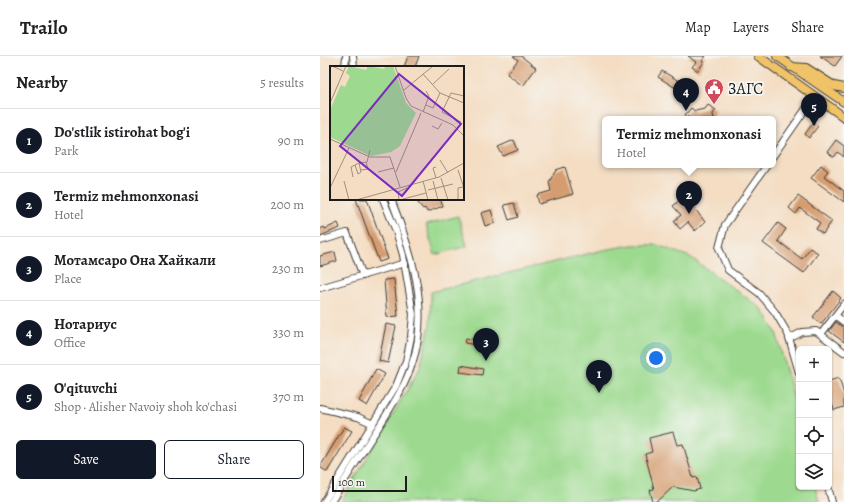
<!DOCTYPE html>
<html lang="en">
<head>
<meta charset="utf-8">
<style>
  :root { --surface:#fff; --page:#f6f6f6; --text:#202124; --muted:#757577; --line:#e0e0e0; --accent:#111827 }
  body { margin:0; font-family:Alegreya,serif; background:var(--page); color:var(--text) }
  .controls { position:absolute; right:12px; bottom:12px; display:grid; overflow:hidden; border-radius:6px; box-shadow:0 1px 3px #0004 }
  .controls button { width:36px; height:36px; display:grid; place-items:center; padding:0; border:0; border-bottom:1px solid var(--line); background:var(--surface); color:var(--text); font:20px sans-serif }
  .scale { position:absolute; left:12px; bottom:10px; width:75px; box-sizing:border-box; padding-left:4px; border:2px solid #1c1c1c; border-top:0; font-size:11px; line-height:14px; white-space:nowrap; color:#1c1c1c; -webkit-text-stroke:3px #f6f6f2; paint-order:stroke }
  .you { position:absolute; left:336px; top:302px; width:14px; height:14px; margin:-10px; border:3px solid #fff; border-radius:50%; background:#1a73e8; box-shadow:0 0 0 6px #1a73e833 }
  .badge { display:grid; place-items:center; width:26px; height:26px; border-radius:50%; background:var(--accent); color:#fff; font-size:13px; font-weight:700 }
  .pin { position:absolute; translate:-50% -33px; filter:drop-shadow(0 1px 2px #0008) }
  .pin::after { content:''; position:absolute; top:21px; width:14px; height:12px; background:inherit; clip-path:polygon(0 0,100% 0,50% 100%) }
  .popup { position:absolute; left:282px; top:60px; width:174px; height:52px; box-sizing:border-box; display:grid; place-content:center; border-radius:6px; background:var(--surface); filter:drop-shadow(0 1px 3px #0005); font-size:13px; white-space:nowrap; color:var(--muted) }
  .popup b { font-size:15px; color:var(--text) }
  .popup::after { content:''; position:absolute; left:50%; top:100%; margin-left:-8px; border:8px solid transparent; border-top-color:var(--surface) }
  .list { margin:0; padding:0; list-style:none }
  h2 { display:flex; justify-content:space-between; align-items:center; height:52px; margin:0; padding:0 16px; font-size:17px }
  h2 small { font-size:13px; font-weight:400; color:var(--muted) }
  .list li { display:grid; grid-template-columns:26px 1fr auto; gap:12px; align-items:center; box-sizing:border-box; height:64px; padding:0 16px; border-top:1px solid var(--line) }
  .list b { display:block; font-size:15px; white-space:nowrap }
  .list p { margin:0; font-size:13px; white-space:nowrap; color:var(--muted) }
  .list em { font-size:13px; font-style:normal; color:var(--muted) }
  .actions { display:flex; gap:8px; padding:12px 16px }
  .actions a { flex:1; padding:9px 0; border:1px solid var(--accent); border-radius:6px; text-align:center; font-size:14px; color:var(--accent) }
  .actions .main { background:var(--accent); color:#fff }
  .icon { flex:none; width:22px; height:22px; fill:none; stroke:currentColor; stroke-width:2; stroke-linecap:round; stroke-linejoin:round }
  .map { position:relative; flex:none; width:524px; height:446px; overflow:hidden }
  header { display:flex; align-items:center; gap:24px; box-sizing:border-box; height:56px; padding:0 20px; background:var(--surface); border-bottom:1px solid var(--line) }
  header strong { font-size:19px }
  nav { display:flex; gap:22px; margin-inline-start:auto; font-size:14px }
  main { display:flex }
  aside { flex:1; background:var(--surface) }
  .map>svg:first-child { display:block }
</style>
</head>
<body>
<header>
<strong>Trailo</strong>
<nav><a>Map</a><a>Layers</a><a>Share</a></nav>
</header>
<main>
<aside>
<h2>Nearby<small>5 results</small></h2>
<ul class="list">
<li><span class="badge">1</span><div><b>Do'stlik istirohat bog'i</b><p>Park</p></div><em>90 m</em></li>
<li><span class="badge">2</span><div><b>Termiz mehmonxonasi</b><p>Hotel</p></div><em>200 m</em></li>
<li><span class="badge">3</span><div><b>Мотамсаро Она Хайкали</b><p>Place</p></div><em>230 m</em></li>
<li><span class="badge">4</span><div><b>Нотариус</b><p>Office</p></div><em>330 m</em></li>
<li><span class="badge">5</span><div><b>O'qituvchi</b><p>Shop · Alisher Navoiy shoh ko'chasi</p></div><em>370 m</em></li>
</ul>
<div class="actions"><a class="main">Save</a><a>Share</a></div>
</aside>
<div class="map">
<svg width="524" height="446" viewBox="0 0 524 446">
  <rect width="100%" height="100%" fill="#f6f6f2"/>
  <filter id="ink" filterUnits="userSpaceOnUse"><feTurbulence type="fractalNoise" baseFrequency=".025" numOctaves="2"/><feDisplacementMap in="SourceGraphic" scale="8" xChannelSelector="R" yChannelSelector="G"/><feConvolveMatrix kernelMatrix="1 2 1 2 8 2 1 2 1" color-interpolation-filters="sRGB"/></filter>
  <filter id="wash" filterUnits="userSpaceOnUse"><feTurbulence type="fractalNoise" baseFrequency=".012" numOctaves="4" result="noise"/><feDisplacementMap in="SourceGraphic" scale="16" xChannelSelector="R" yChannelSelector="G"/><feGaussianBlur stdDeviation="0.9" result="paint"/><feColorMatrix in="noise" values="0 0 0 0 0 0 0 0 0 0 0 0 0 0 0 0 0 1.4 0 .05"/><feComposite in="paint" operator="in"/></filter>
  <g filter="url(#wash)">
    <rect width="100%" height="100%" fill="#f4ddc2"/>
    <!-- green -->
    <g fill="#9dda8f" stroke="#5c7b56">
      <path d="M 138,160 L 147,190 L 115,199 L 106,169 Z"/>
      <path d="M 312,189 L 337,189 L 370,201 L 442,253 L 456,276 L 479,362 L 479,431 L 495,431 L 499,446 L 21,446 L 100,312 L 110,269 L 111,236 L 283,194 Z"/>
    </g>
    <g id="blocks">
      <!-- building -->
      <g fill="#d59c70">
        <path d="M 88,0 L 99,0 L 95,11 L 84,11 Z"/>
        <path d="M 193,0 L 201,0 L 216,12 L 203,30 L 187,18 L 198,4 Z"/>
        <path d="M 368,0 L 386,0 L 382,5 L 384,6 L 378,15 L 372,11 L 376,6 Z"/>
        <path d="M 500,0 L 522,0 L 515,10 Z"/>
        <path d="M 342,15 L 371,32 L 367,39 L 338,21 Z"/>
        <path d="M 388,49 L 396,54 L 393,58 L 394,63 L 371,63 L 365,59 L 371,52 L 375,55 L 385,53 Z"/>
        <path d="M 493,67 L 498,70 L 489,82 L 485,78 Z"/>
        <path d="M 194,84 L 198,94 L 183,100 L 178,91 Z"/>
        <path d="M 516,84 L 524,90 L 524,101 L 518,96 L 514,101 L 507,96 Z"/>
        <path d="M 501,109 L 508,115 L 504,120 L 524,135 L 524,146 L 491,122 Z"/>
        <path d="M 245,111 L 253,138 L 219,148 L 217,139 L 231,135 L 229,126 L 236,114 Z"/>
        <path d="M 478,140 L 512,165 L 503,178 L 496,173 L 500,167 L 480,152 L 476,158 L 469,152 Z"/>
        <path d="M 362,142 L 370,151 L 372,149 L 385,166 L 375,175 L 368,166 L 360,173 L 354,165 L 361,159 L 353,150 Z"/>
        <path d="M 36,143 L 47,143 L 68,203 L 59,206 Z"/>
        <path d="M 95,143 L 120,143 L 123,150 L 107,156 L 105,152 L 103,153 Z"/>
        <path d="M 194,147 L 198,161 L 189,164 L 184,149 Z"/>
        <path d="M 171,154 L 175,167 L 165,170 L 161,157 Z"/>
        <path d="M 18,167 L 20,172 L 0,180 L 0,173 L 4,171 L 5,173 Z"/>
        <path d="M 458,167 L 466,173 L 458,185 L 482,203 L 490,192 L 498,197 L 484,217 L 443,187 Z"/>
        <path d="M 15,196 L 17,205 L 0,210 L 0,200 Z"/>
        <path d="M 74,223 L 78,260 L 67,261 L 64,224 Z"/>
        <path d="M 513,235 L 521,242 L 501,268 L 493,261 Z"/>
        <path d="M 516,266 L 524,272 L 524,286 L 509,275 Z"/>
        <path d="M 66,268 L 76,270 L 68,307 L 59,305 Z"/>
        <path d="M 146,282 L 167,286 L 166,291 L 145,287 Z"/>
        <path d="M 141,309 L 163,313 L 162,319 L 140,316 Z"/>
        <path d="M 56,313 L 65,318 L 47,350 L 39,345 Z"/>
        <path d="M 519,322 L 524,338 L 524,351 L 514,354 L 509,336 L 509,325 Z"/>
        <path d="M 24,371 L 32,375 L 7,416 L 0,411 Z"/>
        <path d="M 353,376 L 357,389 L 363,388 L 373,422 L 377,421 L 380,433 L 374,435 L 353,431 L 338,445 L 333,446 L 330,434 L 334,433 L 325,398 L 332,396 L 329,382 Z"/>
      </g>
    </g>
  </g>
  <g filter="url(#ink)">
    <use href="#blocks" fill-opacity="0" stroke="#3c3935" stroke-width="1"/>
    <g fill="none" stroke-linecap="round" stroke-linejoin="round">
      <defs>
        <g id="minor">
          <path d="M 33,0 L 34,11"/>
          <path d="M 25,11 L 26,0"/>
          <path d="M 453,100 L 494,41"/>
          <path d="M 447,109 L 405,169 L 399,192 L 408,214 L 439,237 L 455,256 L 468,278 L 479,317"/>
          <path d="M 0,185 L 27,177 L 43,220"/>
          <path d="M 0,232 L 85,207"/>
          <path d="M 516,260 L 524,266"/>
          <path d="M 501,278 L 524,248"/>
          <path d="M 469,283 L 482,276 L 496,275 L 524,296"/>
          <path d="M 0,352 L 38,361 L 53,368"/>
          <path d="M 508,431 L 512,446"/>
          <path d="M 4,446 L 76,330 L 86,305 L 91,281 L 93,258 L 83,199 L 76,175 L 63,143"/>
          <path d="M 11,446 C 27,421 42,396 58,372 C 71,351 85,331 92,308 C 111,253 91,194 71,143"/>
        </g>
        <g id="major">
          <path d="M 438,0 L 524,61"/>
          <path d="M 457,0 L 524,46"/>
          <path d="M 471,11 L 486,12 L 514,30 L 524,32"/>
        </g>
      </defs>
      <!-- minor casing -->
      <use href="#minor" stroke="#3c3935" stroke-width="8"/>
      <!-- major casing -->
      <use href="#major" stroke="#3c3935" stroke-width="10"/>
      <!-- minor -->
      <use href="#minor" stroke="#fff" stroke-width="6"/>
      <!-- major -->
      <use href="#major" stroke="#f1c369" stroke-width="8"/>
    </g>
  </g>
  <!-- icons -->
  <defs>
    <symbol id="civic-pin" viewBox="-11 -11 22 30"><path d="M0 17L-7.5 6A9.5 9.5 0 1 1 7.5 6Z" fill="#d1495b" stroke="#f6f6f2"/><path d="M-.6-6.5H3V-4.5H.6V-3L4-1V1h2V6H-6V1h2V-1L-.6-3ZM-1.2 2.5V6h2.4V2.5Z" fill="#fff"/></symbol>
  </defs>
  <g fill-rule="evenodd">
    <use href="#civic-pin" x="383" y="21" width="22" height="30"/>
  </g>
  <g text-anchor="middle" stroke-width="3.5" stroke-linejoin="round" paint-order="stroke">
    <!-- poi labels -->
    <g font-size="16" fill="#1c1c1c" stroke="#f6f6f2" text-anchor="start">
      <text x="408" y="38">ЗАГС</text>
    </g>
  </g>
  <!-- overview -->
  <g transform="translate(10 10)">
    <rect width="134" height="134" fill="#f4ddc2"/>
    <path d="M 19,0 L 36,4 L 38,0 L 54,3 L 56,0 L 63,0 L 76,37 L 86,47 L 70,80 L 61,86 L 41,90 L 0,71 L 0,44 L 11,19 L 15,21 L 20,10 L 16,7 Z" fill="#9dda8f"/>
    <path fill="none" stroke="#9e9080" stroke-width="1" d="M 2,0 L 13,5M 65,0 L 76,32 L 81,40 L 123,59 L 134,70M 93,8 L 110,27 L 134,37M 103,18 L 119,3M 74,24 L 103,0M 0,37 L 16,0M 96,39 L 103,42 L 110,27M 93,46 L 99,30 L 96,25M 131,56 L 112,46 L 121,27 L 134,30M 102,60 L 108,63 L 112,57M 0,73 L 40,91 L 60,91 L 70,121M 110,94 L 118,107M 29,97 L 31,106 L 28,108 L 25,99 L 29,97 L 37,96 L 40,84M 106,101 L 103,102 L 106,112M 31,104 L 38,103 L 36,96M 128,104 L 134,122M 48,106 L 64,102M 66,106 L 91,47M 23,111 L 21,101 L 25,99M 111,112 L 118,134M 14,115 L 19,134M 93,115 L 98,134M 103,115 L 108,134M 0,122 L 19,82M 98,124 L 123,118M 73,133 L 96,127M 26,134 L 109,111 L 134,97M 69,134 L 68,126 L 77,122M 128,134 L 128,122 L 133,121"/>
    <path fill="#7b2cbf" fill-opacity="0.15" stroke="#7b2cbf" stroke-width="2" d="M 69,8 L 131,58 L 72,130 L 10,80 Z"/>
    <rect width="134" height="134" fill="none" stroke="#1c1c1c" stroke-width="2"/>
  </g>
</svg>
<div class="controls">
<button>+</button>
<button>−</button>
<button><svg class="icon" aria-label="locate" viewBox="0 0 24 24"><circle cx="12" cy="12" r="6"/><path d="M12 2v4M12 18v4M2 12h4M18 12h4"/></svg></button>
<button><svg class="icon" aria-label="layers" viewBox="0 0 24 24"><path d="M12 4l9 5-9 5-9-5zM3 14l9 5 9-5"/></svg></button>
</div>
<div class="scale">100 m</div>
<div class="you"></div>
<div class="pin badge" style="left:279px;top:337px">1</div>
<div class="pin badge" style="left:369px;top:158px">2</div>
<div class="popup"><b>Termiz mehmonxonasi</b>Hotel</div>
<div class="pin badge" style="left:166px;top:305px">3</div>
<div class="pin badge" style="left:366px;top:55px">4</div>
<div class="pin badge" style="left:494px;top:70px">5</div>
</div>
</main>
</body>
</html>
